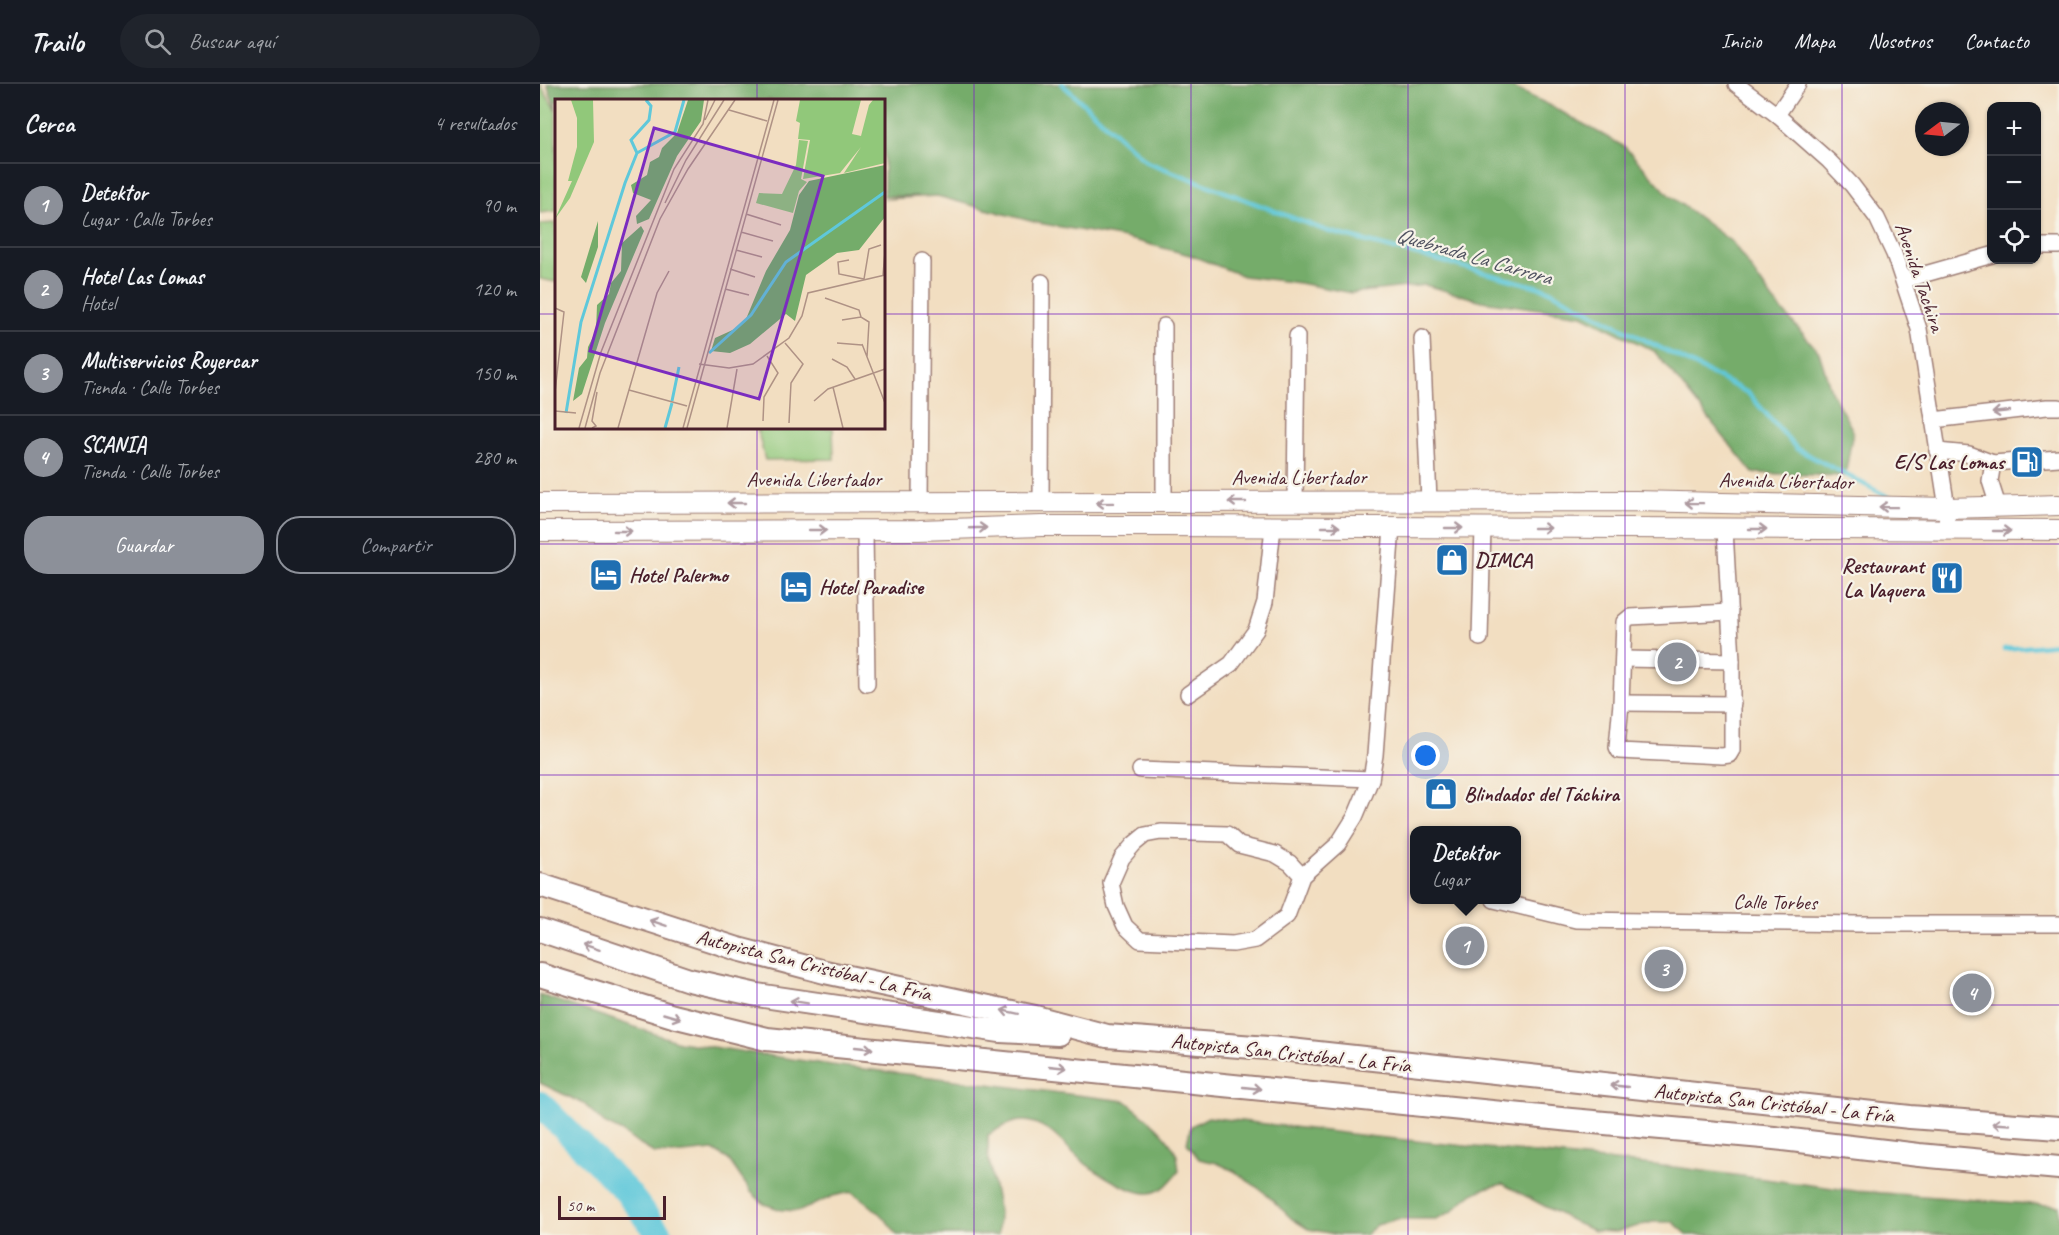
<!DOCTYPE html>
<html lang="es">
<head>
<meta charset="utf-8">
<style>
  :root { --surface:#171b24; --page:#20242c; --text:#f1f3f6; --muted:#9ea1a6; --line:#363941; --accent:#8c9099 }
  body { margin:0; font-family:Caveat,sans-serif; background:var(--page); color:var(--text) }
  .controls { position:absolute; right:18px; top:18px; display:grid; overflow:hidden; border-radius:12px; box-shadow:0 2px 4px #0004 }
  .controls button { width:54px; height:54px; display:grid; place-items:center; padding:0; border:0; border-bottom:2px solid var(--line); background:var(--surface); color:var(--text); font:30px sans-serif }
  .compass { position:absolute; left:1375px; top:18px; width:54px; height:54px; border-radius:50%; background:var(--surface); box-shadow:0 2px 4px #0004; rotate:254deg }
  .scale { position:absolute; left:18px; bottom:15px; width:108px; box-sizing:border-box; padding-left:6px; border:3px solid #4a1f2b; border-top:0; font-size:16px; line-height:21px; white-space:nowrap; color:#4a1f2b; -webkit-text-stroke:4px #f7f3e8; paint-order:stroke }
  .you { position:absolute; left:886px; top:672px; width:21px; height:21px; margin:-15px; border:4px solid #fff; border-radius:50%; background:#1a73e8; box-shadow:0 0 0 9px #1a73e833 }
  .badge { display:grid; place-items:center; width:39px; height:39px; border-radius:50%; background:var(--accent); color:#fff; font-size:20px; font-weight:700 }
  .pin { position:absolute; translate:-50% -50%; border:3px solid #fff; box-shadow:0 2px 6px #0006 }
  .popup { position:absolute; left:870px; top:742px; width:111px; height:78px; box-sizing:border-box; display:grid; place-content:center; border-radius:12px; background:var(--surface); filter:drop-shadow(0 2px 4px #0005); font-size:20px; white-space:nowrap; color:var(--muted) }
  .popup b { font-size:22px; color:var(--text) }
  .popup::after { content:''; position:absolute; left:50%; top:100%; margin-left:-12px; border:12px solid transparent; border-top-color:var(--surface) }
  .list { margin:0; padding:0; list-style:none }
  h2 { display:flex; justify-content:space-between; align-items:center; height:78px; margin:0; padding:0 24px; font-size:26px }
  h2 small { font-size:20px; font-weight:400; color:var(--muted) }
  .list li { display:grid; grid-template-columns:39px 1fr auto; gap:18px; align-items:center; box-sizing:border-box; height:84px; padding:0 24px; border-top:2px solid var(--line) }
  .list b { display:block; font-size:22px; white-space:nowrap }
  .list p { margin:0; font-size:20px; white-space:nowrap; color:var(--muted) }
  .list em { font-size:20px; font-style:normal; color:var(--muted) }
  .actions { display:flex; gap:12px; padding:18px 24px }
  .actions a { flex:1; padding:14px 0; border:2px solid var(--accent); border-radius:24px; text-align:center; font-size:21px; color:var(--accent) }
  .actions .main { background:var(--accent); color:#fff }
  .icon { flex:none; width:33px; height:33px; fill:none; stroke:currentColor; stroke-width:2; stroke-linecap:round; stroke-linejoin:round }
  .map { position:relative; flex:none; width:1519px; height:1151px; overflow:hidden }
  header { display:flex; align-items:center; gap:36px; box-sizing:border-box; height:84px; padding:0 30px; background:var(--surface); border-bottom:2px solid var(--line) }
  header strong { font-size:28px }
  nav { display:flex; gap:33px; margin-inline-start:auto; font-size:21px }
  .search { width:420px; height:54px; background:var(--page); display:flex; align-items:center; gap:15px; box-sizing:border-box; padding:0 21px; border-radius:33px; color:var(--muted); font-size:22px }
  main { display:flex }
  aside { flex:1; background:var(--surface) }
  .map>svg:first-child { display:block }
</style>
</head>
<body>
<header>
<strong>Trailo</strong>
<div class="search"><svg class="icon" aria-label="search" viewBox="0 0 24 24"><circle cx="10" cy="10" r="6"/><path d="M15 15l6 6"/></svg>Buscar aquí</div>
<nav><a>Inicio</a><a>Mapa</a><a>Nosotros</a><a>Contacto</a></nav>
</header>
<main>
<aside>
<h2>Cerca<small>4 resultados</small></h2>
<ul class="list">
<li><span class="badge">1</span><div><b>Detektor</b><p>Lugar · Calle Torbes</p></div><em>90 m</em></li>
<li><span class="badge">2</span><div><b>Hotel Las Lomas</b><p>Hotel</p></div><em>120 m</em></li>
<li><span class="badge">3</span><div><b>Multiservicios Royercar</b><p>Tienda · Calle Torbes</p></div><em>150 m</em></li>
<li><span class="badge">4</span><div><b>SCANIA</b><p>Tienda · Calle Torbes</p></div><em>280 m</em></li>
</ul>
<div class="actions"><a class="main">Guardar</a><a>Compartir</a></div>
</aside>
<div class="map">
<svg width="1519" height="1151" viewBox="0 0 1519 1151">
  <rect width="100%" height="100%" fill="#f7f3e8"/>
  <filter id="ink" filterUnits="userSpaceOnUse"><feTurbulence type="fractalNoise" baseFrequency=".0167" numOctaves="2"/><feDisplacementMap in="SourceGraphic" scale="12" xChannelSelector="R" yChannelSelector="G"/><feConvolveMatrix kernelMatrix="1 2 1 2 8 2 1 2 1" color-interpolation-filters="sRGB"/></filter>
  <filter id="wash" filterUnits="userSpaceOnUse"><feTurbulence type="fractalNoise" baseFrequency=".008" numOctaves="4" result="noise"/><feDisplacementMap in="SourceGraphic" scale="24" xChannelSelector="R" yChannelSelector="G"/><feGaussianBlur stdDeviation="1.35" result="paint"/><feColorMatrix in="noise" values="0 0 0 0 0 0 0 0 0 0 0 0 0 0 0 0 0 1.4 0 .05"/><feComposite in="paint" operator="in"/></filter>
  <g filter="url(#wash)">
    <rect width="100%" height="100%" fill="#f2dec1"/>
    <!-- green -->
    <g fill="#91c87a" stroke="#6e7452" stroke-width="1.5">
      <path d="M 0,0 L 16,27 L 16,127 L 0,129 Z"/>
      <path d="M 16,139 L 16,198 L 0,195 L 0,140 Z"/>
      <path d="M 217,344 L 293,344 L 294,375 L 225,376 Z"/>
    </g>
    <!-- forest -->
    <g fill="#74ac6a" stroke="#5f664a" stroke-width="1.5">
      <path d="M 7,0 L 966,0 L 1013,23 L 1085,63 L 1129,111 L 1193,159 L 1233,216 L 1279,268 L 1291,307 L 1313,347 L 1305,392 L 1213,389 L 1114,267 L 1042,231 L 942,217 L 885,201 L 811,209 L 759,199 L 703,192 L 650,171 L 585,154 L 498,139 L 397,112 L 344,115 L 378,112 L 344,112 L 344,16 L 16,16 L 16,26 Z"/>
      <path d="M 0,911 L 139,958 L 292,981 L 586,1017 C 603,1032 626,1047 636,1069 C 638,1074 638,1081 639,1087 C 631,1097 624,1107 610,1109 C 593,1111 553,1087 540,1075 C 524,1061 506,1037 483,1037 C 470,1037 458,1045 448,1051 L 448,1071 L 459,1129 L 458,1151 L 357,1151 C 346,1133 330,1120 312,1108 L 293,1112 L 260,1127 L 242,1126 L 224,1120 L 211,1108 L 189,1076 L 173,1066 L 133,1070 L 114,1069 L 97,1059 L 82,1048 L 64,1039 L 44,1020 L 0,999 Z"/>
      <path d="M 668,1033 L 836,1053 L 1134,1083 L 1316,1107 L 1519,1122 L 1519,1151 L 1406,1151 L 1383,1149 L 1374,1151 L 1148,1151 L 1133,1138 L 1113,1138 L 1076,1148 L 1055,1147 L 1038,1140 L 963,1100 L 945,1104 L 927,1113 L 913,1127 L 896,1135 L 857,1135 L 837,1141 L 825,1151 L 799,1151 L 768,1145 L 752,1135 L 725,1109 L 694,1087 L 677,1079 L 659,1075 L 647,1059 L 651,1042 Z"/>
    </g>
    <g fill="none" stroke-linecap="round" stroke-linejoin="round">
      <!-- stream -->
      <g stroke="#5fc8da" stroke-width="4.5">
        <path d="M 522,0 L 607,78 L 787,147 L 1006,205 L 1208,309 L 1257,365 L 1354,416"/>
        <path d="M 1464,565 L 1519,560"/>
      </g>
      <!-- river -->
      <path stroke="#5fc8da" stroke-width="26" d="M 0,1020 L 88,1109 L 120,1151"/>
    </g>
  </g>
  <g filter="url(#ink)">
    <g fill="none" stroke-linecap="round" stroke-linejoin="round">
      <defs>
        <g id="minor">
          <path d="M 1196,0 L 1237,31 L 1289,77 L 1312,101 L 1337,134 L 1354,170 L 1379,245 L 1407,424 L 1406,447"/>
          <path d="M 1237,31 L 1258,0"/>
          <path d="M 1496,162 L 1519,162"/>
          <path d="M 1364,196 L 1452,171"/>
          <path d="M 882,254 L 889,417"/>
          <path d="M 1393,336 L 1507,323 L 1519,323"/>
          <path d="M 1397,367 L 1429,370 L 1453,379 L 1519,374"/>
          <path d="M 1453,379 L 1450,397 L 1458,422"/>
          <path d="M 755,417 L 757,252"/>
          <path d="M 624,418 L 624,242"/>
          <path d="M 380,419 L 382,177"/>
          <path d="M 501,419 L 502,198"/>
          <path d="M 1185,445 L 1192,577 L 1192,666 L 1189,671 L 1182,672 L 1079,667 L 1077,663 L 1081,619 L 1084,538 L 1090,533 L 1190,528"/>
          <path d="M 325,446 L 327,600"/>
          <path d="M 940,554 L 943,444"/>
          <path d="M 1083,575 L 1192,577"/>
          <path d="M 648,610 L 691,580 L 716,546 L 725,518 L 733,443"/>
          <path d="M 1081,619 L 1193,620"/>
          <path d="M 600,686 L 831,695"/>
          <path d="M 762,792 L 750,779 L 735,770 L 699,761 L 687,750 L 621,748 L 605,751 L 594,760 L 582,774 L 571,799 L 576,822 L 585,842 L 600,856 L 693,860 L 715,856 L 747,832 L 762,792 L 798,760 L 815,733 L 831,695 L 835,671 L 852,443"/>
          <path d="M 954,816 L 1036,836 L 1318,840 L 1519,840"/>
        </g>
        <g id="major">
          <path d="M 0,419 L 1095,417 L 1407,424 L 1519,421"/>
          <path d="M 0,447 L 379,446 L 502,442 L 621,442 L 1519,446"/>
        </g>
        <g id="highway">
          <path d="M 0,801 L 198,865 L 285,888 L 495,933 L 567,952 L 741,965 L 1370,1033 L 1519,1044"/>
          <path d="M 0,846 L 149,896 L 217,911 L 460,947 L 518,950"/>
          <path d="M 0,891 L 133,932 L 227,955 L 1031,1036 L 1234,1054 L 1379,1071 L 1519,1084"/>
        </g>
      </defs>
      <!-- minor casing -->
      <use href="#minor" stroke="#9e7e76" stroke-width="18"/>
      <!-- major casing -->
      <use href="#major" stroke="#9e7e76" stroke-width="22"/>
      <!-- highway casing -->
      <use href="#highway" stroke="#9e7e76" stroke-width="26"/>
      <!-- minor -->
      <use href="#minor" stroke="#fff" stroke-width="15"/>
      <!-- major -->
      <use href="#major" stroke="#fff" stroke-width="20"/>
      <!-- highway -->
      <use href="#highway" stroke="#fff" stroke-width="22"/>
    </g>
    <!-- one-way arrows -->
    <defs><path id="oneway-shaft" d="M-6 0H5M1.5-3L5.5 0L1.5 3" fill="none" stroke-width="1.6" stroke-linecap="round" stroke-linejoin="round" transform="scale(1.5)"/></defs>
    <g stroke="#ae9aa0">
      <use href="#oneway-shaft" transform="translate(1461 328) rotate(174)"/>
      <use href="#oneway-shaft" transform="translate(697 418) rotate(180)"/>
      <use href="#oneway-shaft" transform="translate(196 419) rotate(180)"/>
      <use href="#oneway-shaft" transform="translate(565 419) rotate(179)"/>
      <use href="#oneway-shaft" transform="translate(1154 419) rotate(-179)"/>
      <use href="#oneway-shaft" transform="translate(1348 423) rotate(-179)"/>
      <use href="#oneway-shaft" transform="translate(791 443)"/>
      <use href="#oneway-shaft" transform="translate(438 444) rotate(-2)"/>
      <use href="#oneway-shaft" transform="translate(914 444)"/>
      <use href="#oneway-shaft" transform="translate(1002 444)"/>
      <use href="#oneway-shaft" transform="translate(1218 445)"/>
      <use href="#oneway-shaft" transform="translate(278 446)"/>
      <use href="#oneway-shaft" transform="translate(83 447)"/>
      <use href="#oneway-shaft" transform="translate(1462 447)"/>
      <use href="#oneway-shaft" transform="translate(118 839) rotate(-162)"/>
      <use href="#oneway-shaft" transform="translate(51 863) rotate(-162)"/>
      <use href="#oneway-shaft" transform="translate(259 918) rotate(-171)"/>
      <use href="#oneway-shaft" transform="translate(470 928) rotate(-168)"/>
      <use href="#oneway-shaft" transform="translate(132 932) rotate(16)"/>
      <use href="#oneway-shaft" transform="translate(324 964) rotate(6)"/>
      <use href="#oneway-shaft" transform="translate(518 983) rotate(6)"/>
      <use href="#oneway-shaft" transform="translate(1079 1002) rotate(-174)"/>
      <use href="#oneway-shaft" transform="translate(712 1004) rotate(6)"/>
      <use href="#oneway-shaft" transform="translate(1461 1040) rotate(-176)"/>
    </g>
  </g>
  <!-- grid -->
  <path fill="none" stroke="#7b2cbf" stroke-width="1.5" stroke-opacity="0.55" d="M 217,0 L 217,16M 434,0 L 434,1151M 651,0 L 651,1151M 868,0 L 868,1151M 1085,0 L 1085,1151M 1302,0 L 1302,1151M 0,230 L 16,230M 344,230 L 1519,230M 217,344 L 217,1151M 0,460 L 1519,460M 0,691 L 1519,691M 0,921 L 1519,921"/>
  <!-- icons -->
  <defs>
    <symbol id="fuel-square" viewBox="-11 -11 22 22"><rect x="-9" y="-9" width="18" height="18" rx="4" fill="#1f6fb2" stroke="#f7f3e8"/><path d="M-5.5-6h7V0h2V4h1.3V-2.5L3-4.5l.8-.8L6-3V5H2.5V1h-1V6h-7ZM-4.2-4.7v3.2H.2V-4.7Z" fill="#fff"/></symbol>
    <symbol id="shop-square" viewBox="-11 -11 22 22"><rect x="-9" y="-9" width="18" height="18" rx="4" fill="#1f6fb2" stroke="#f7f3e8"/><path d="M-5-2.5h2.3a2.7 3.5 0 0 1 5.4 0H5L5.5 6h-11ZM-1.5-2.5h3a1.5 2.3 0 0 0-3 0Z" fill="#fff"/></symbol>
    <symbol id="hotel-square" viewBox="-11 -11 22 22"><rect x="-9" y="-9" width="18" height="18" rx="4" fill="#1f6fb2" stroke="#f7f3e8"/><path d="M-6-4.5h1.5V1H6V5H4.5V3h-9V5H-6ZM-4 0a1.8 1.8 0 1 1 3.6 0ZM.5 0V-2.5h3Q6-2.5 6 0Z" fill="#fff"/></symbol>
    <symbol id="restaurant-square" viewBox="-11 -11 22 22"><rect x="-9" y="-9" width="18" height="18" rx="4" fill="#1f6fb2" stroke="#f7f3e8"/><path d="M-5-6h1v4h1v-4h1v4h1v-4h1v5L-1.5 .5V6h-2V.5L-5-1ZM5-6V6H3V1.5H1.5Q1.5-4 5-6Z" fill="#fff"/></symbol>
  </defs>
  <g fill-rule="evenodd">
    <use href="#fuel-square" x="1468" y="359" width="38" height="38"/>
    <use href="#shop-square" x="893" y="457" width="38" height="38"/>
    <use href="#hotel-square" x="47" y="472" width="38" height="38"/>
    <use href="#restaurant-square" x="1388" y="475" width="38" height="38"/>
    <use href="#hotel-square" x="237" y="484" width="38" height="38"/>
    <use href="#shop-square" x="882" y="691" width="38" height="38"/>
  </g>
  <g text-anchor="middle" stroke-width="4.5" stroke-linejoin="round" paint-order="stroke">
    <!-- street labels -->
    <g font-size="21" fill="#4a1f2b" stroke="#f7f3e8">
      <text transform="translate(1380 193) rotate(71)" y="7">Avenida Tachira</text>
      <text x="759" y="400">Avenida Libertador</text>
      <text x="274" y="402">Avenida Libertador</text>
      <text transform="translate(1246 397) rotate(1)" y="7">Avenida Libertador</text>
      <text transform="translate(1235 818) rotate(1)" y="7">Calle Torbes</text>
      <text transform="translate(274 881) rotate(14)" y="7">Autopista San Cristóbal - La Fría</text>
      <text transform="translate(751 969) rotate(6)" y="7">Autopista San Cristóbal - La Fría</text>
      <text transform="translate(1234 1019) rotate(6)" y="7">Autopista San Cristóbal - La Fría</text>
    </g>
    <!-- poi labels -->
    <g font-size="21" font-weight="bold" fill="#4a1f2b" stroke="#f7f3e8" text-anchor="start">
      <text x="1464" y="385" text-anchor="end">E/S Las Lomas</text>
      <text x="935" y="483">DIMCA</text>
      <text x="1384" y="489" text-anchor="end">Restaurant<tspan x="1384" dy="24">La Vaquera</tspan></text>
      <text x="89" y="498">Hotel Palermo</text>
      <text x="279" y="510">Hotel Paradise</text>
      <text x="924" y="717">Blindados del Táchira</text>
    </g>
    <!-- water labels -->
    <g font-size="22" font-style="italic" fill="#505260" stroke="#f7f3e8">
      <text transform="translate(934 171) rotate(16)" y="8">Quebrada La Carrora</text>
    </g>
  </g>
  <!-- overview -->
  <g transform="translate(15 15)">
    <rect width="330" height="330" fill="#f2dec1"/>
    <path d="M 16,1 L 38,1 L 39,43 L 15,99 L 0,120 L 17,82 L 13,82 L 22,48 L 22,19 ZM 245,1 L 306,1 L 297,35 L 306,37 L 314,6 L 318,1 L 330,1 L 330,64 L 289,74 L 306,48 L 285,74 L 248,80 L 255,41 L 243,40 L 245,24 L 241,22 ZM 244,41 L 253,42 L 246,80 L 252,83 L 244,92 L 238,114 L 201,104 L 204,94 L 227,95 L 241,66 Z" fill="#91c87a"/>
    <path d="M 133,1 L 149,1 L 146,22 L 122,57 L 94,120 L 82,125 L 81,117 L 96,101 L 78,94 L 76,86 L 92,76 L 95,63 L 104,58 L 107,49 L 122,34 ZM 330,66 L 330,118 L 304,151 L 282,154 L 251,176 L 240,222 L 231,215 L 195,245 L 175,254 L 156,252 L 160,239 L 182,229 L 191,220 L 211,172 L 235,131 L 244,96 L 254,82 ZM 43,122 L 43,148 L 31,184 L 26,178 ZM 86,127 L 89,132 L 50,224 L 27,295 L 18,302 L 24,269 L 32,259 L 33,248 L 41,232 L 42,206 L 54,195 L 56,184 L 66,172 L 67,144 Z" fill="#74ac6a"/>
    <path fill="none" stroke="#5fc8da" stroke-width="3" d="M 82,54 L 76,41 L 94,21 L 96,7 L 91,1M 154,254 L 196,216 L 231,163 L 330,93M 117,302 L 124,268M 11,314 L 26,223 L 70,84 L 82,54 L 120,33 L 129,1M 110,329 L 117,304"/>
    <path fill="none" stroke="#af9285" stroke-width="1.5" d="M 174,11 L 212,22M 150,21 L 160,1M 213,23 L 219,1M 110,104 L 131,61 L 169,1M 191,115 L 226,126M 186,133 L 218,142M 181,151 L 207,158M 294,161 L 283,163 L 284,175 L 309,180 L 314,150 L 326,146M 175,170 L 200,178M 328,176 L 330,153M 170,190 L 194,196M 270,199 L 304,211 L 306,218M 0,209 L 9,213 L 0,293M 287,221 L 306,218 L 314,223 L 312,258M 230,244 L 248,265 L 236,284 L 234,324M 282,244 L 307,246M 307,245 L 330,304M 277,260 L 292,268 L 300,280M 144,265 L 174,269 L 198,265 L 234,239 L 247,217 L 253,194 L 330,176M 278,288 L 288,329M 74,291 L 132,307M 259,302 L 273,290 L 330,270M 0,312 L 21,314M 208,322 L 209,298 L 223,274 L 212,257M 24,329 L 46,253 L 119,70 L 148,25 L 153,1M 30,329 L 45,274 L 105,120 L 133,70 L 180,1M 37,329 L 41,327 L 37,322 L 42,293M 63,329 L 102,194 L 114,172M 128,329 L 213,23M 132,329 L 223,1M 172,329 L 182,270"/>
    <path fill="#7b2cbf" fill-opacity="0.15" stroke="#7b2cbf" stroke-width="3" d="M 99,29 L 268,77 L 204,300 L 35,252 Z"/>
    <rect width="330" height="330" fill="none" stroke="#4a1f2b" stroke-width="3"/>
  </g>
</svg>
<div class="controls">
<button>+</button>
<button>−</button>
<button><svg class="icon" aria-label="locate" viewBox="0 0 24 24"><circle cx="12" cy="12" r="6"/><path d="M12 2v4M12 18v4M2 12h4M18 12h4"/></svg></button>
</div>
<svg class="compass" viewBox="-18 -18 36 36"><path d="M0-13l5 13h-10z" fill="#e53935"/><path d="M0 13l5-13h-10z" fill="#9ea1a6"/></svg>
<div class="scale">50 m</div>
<div class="you"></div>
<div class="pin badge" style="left:925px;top:862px">1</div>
<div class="popup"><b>Detektor</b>Lugar</div>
<div class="pin badge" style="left:1137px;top:578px">2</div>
<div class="pin badge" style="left:1124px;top:885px">3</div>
<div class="pin badge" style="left:1432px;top:909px">4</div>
</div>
</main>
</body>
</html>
